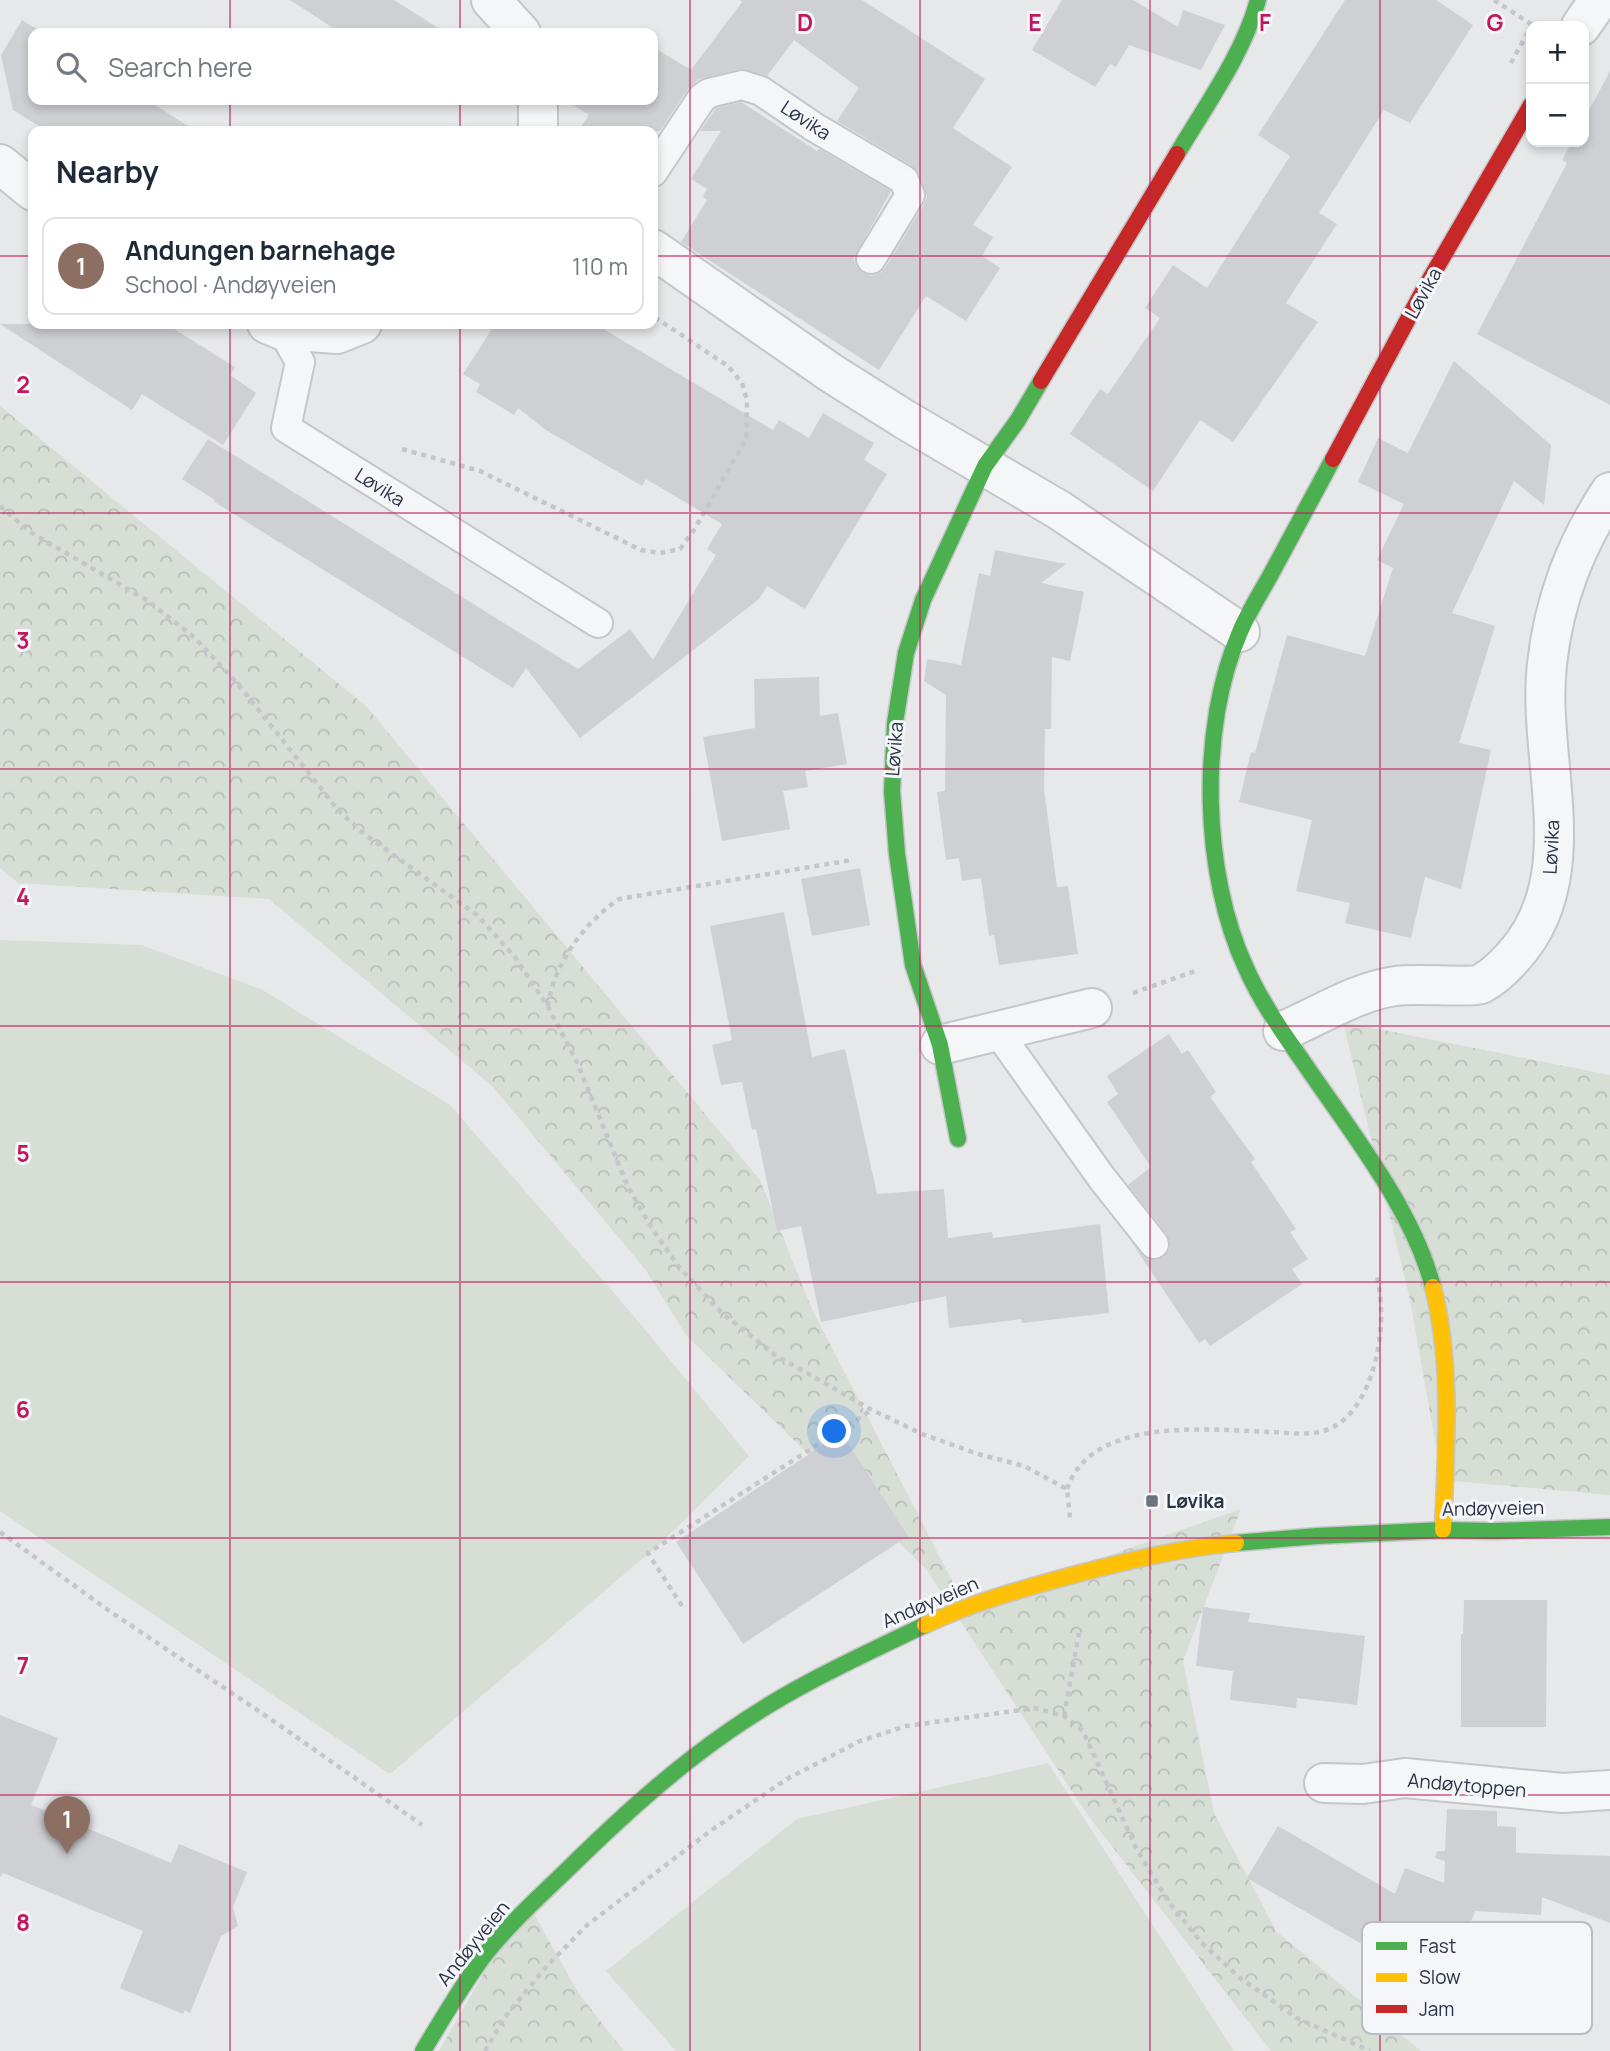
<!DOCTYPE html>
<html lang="en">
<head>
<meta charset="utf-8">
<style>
  :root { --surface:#fff; --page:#f6f6f7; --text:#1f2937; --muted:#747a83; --line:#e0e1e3; --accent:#2563eb }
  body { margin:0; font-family:Manrope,sans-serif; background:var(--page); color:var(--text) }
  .controls { position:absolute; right:21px; top:21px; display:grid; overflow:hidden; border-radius:14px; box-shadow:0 4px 10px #0003 }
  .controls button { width:63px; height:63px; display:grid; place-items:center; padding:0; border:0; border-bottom:2px solid var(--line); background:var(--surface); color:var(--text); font:35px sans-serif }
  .you { position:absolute; left:835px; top:1432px; width:24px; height:24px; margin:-18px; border:5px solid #fff; border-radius:50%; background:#1a73e8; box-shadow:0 0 0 10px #1a73e833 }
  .badge { display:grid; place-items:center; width:46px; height:46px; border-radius:50%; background:var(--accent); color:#fff; font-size:23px; font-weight:700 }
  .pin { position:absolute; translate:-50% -58px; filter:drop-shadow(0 2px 4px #0008) }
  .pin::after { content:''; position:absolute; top:37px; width:24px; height:21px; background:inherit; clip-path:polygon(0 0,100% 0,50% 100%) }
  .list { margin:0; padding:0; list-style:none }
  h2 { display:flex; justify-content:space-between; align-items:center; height:91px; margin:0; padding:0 28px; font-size:30px }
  h2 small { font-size:23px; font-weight:400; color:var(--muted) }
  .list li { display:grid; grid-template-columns:46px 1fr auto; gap:21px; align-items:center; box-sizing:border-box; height:98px; margin:0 14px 14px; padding:0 14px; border:2px solid var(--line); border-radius:14px }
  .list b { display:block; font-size:26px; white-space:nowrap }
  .list p { margin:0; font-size:23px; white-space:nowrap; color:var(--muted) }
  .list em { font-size:23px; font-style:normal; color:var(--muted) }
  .icon { flex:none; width:38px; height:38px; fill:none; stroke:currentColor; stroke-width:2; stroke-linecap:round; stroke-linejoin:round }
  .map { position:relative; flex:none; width:1610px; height:2051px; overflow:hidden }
  .search { position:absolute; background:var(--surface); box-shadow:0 4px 10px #0003; left:28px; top:28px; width:630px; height:77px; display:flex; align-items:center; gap:18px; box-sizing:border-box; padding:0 24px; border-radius:14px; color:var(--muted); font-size:26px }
  .panel { position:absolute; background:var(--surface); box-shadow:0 4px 10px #0003; left:28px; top:126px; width:630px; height:203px; border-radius:14px }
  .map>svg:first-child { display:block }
</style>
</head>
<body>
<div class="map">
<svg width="1610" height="2051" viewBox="0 0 1610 2051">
  <defs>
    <pattern id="forest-crowns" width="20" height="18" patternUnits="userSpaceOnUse" patternTransform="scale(1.75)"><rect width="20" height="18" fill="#d6ded6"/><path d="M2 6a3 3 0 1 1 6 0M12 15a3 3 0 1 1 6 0" fill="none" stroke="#b8bfb9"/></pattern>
  </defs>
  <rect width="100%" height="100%" fill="#e6e8ea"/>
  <!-- forest -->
  <g fill="url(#forest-crowns)">
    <path d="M 0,406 L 366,706 L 760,1180 L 811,1307 L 965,1606 L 1241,1509 L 1183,1661 L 1214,1813 L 1276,1931 L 1421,2051 L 1271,2051 L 1087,1814 L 926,1569 L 686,1335 L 645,1269 L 492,1086 L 269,899 L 18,883 L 0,868 Z"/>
    <path d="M 1343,1022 L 1610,1075 L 1610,1495 L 1442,1480 L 1410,1300 Z"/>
    <path d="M 526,1900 L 579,1994 L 624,2051 L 439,2051 Z"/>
  </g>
  <!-- park -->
  <g fill="#d6ded6">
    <path d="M 0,940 L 141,945 L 261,989 L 450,1105 L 628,1309 L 749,1456 L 662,1542 L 390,1774 L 0,1511 Z"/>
    <path d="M 1048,1763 L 1234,2051 L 676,2051 L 606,1971 L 797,1819 Z"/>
  </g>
  <!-- building -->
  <g fill="#ced0d3">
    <path d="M 290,0 L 394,0 L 446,33 L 341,33 Z"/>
    <path d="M 740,0 L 862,0 L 985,79 L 953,128 L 1012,167 L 973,225 L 993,237 L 982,256 L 1000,268 L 966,321 L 926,296 L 879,370 L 681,242 L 707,200 L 703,197 L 707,189 L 691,179 L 721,131 L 700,131 L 716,108 L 741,102 L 817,151 L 819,149 L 891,191 L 854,258 L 856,266 L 862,273 L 871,276 L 880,273 L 885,268 L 924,204 L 927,196 L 919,174 L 912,166 L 837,121 L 859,88 L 794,40 L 767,76 L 739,69 L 699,79 L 688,89 L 660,131 L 578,131 L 589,115 L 573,105 L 576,100 L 653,100 L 653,47 L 691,70 L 742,2 Z"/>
    <path d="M 1062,0 L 1133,0 L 1178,27 L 1183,10 L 1225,25 L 1201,70 L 1129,45 L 1116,67 L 1110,64 L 1095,87 L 1032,50 Z"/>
    <path d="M 1345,0 L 1436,0 L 1473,25 L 1410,123 L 1384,110 L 1319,213 L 1337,224 L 1286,303 L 1318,322 L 1233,442 L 1200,420 L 1153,491 L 1070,434 L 1100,389 L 1108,394 L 1160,318 L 1145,308 L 1173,265 L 1207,288 L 1290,156 L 1258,135 Z"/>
    <path d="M 22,20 L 43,33 L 33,33 L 33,100 L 147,100 L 196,131 L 47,131 L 13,110 L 1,55 Z"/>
    <path d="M 1610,71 L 1610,405 L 1477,334 L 1567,163 L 1562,160 L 1572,142 L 1584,142 L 1584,120 Z"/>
    <path d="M 0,324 L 166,324 L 235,367 L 230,375 L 256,393 L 223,445 L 142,394 L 132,410 Z"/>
    <path d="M 495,324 L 595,324 L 773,430 L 779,420 L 809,438 L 823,413 L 874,443 L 864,460 L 887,474 L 805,609 L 767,586 L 759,599 L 580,738 L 526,668 L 513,688 L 213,501 L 215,500 L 182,479 L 208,439 L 578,669 L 630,629 L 653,660 L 716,555 L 707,549 L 722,524 L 646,479 L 642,486 L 546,430 L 518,408 L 514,415 L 476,392 L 480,384 L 463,374 Z"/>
    <path d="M 1454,361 L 1551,445 L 1544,505 L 1514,481 L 1452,613 L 1495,626 L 1459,743 L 1491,750 L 1461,889 L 1425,877 L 1411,938 L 1345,923 L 1350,903 L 1296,891 L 1312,820 L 1239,802 L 1251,752 L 1255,753 L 1287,635 L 1365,656 L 1393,568 L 1377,560 L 1404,504 L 1358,482 L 1378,438 L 1408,453 Z"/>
    <path d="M 995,550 L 1066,564 L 1041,583 L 1084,592 L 1070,661 L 1052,657 L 1051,729 L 1045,729 L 1044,789 L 1057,887 L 1068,886 L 1078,954 L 999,965 L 994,935 L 989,936 L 981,878 L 962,881 L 959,858 L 946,860 L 937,792 L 945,791 L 946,695 L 924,681 L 927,659 L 961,665 L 979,573 L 990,576 Z"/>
    <path d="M 819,677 L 820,716 L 838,713 L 847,764 L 805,771 L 808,787 L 783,791 L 790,829 L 722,841 L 703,737 L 755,728 L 754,679 Z"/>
    <path d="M 860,868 L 870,925 L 812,936 L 801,879 Z"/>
    <path d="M 784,912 L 812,1057 L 845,1049 L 877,1194 L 944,1189 L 948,1238 L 992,1232 L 993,1238 L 1100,1224 L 1109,1313 L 1022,1323 L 1021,1319 L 949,1328 L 946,1296 L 821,1322 L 801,1226 L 777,1231 L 756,1129 L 752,1130 L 742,1082 L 721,1085 L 712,1045 L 732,1040 L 710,926 Z"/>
    <path d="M 1169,1034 L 1182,1054 L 1188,1050 L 1216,1092 L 1210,1097 L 1255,1159 L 1251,1162 L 1296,1229 L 1290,1232 L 1308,1259 L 1292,1269 L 1302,1284 L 1210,1346 L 1205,1339 L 1199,1343 L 1130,1240 L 1141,1254 L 1149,1260 L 1157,1260 L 1164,1257 L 1170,1249 L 1170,1241 L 1167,1234 L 1128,1185 L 1151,1167 L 1107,1102 L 1118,1094 L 1107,1076 Z"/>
    <path d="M 841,1433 L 908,1536 L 743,1644 L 676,1542 Z"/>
    <path d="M 1464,1600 L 1547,1600 L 1546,1727 L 1461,1727 L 1461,1634 L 1463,1634 Z"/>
    <path d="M 1203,1607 L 1250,1613 L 1248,1622 L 1365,1636 L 1357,1705 L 1297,1698 L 1296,1708 L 1230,1700 L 1233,1671 L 1196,1666 Z"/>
    <path d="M 0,1715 L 58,1738 L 31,1805 L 171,1863 L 179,1844 L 247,1872 L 233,1907 L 238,1926 L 221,1936 L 190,2013 L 185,2010 L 183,2014 L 120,1988 L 143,1931 L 3,1873 L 0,1877 Z"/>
    <path d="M 1447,1809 L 1497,1811 L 1497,1826 L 1516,1827 L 1516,1853 L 1610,1856 L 1610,1923 L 1542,1897 L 1541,1915 L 1475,1911 L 1448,1981 L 1379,1954 L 1247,1878 L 1278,1826 L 1395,1894 L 1405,1868 L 1444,1883 L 1445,1861 L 1435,1858 L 1437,1851 L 1445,1851 Z"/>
  </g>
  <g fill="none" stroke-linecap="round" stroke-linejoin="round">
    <defs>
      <g id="lane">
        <path d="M 653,172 L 702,98 L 709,93 L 742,85 L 761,91 L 814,127 L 904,180 L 910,195 L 871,259"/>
        <path d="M 282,330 L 300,362 L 286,428 L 598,623"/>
        <path d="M 997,1031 L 1101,1177 L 1154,1244"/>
      </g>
      <g id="street">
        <path d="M 491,0 L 521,33"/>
        <path d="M 1581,26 L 1599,0"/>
        <path d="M 538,131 L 538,100"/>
        <path d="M 0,164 L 33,191"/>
        <path d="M 653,249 L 831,373 L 904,419 L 1059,510 L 1240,632"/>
        <path d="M 267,324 L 282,330 L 337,334 L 362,324"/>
        <path d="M 1283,1031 C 1319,1016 1357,991 1396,986 C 1414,983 1471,988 1481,984 C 1494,977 1504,967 1513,957 C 1587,876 1536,760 1547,664 C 1554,600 1575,546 1610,492"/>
        <path d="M 940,1045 L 1092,1008"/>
        <path d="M 1324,1783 L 1363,1784 L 1405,1778 L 1563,1793 L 1610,1790"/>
      </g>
      <g id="fast">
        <path d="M 1177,154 C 1206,105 1243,55 1258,0"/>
        <path d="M 1333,459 C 1312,498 1291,537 1270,576 C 1260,594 1248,613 1240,632 C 1198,728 1202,874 1246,968 C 1261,1002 1283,1033 1304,1063 C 1350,1131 1412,1207 1433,1287"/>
        <path d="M 958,1139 L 940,1045 L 913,965 L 897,854 L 892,791 L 895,723 L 906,653 L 923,600 L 985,466 L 1018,420 L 1041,381"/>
        <path d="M 1236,1543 L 1317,1536 L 1443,1530 L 1494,1531 L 1610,1527"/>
        <path d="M 423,2051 C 442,2019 461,1987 483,1957 C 508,1925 539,1897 568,1869 C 618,1820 671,1771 729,1731 C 790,1688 858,1657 925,1625"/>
      </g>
      <g id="slow">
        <path d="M 1433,1287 C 1453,1367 1446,1449 1443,1530"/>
        <path d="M 925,1625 C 973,1602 1022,1589 1073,1575 C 1127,1561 1180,1548 1236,1543"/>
      </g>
      <g id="jam">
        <path d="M 1041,381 L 1177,154"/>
        <path d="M 1333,459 L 1423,291 L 1531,105"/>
      </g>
    </defs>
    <!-- lane casing -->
    <use href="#lane" stroke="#c4c6c8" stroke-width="32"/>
    <!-- street casing -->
    <use href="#street" stroke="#c4c6c8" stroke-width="42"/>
    <!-- fast casing -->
    <use href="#fast" stroke="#c4c6c8" stroke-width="19"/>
    <!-- slow casing -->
    <use href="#slow" stroke="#c4c6c8" stroke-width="19"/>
    <!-- jam casing -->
    <use href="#jam" stroke="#c4c6c8" stroke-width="19"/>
    <!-- path -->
    <g stroke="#c5c6ca" stroke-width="4.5" stroke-dasharray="5 5" stroke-linecap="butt">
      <path d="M 1494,0 L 1532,25"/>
      <path d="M 1511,63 L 1534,21"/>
      <path d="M 402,449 L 480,471 L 641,550 L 660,553 L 680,549 L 694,530 L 746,439 L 747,400 L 742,383 L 728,366 L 653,316"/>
      <path d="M 0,506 L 30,532 L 148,601 L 195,638 L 238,684 L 338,810 L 363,833 L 477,915 L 515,957 L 548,1007 L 576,1060 L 628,1187 L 653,1230 L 679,1267 L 723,1314 L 775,1355 L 872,1410 L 922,1434 L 978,1454 L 1024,1466 L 1067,1489 L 1070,1518"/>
      <path d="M 1133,993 L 1198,970"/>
      <path d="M 548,1006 C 554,963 584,923 619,899 L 852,860"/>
      <path d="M 1067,1489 C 1092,1415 1211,1430 1272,1432 C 1292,1433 1316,1437 1335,1426 C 1353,1416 1364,1395 1371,1376 C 1382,1343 1384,1309 1377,1276"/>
      <path d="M 0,1532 L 108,1610 L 272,1720 L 422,1825"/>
      <path d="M 682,1606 L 648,1553 L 872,1410"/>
      <path d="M 1064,1716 L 1079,1633"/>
      <path d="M 485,2051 L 505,2017 L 546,1967 L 586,1926 L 713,1829 L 787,1779 L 860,1741 L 906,1726 L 1035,1708 L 1064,1716 L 1083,1731 L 1136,1848 L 1168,1901 L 1201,1942 L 1240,1978 L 1297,2018 L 1370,2051"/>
    </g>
    <!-- lane -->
    <use href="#lane" stroke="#f5f6f7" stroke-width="28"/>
    <!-- street -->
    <use href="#street" stroke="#f5f6f7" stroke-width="38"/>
    <!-- fast -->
    <use href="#fast" stroke="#4caf50" stroke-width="16"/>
    <!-- slow -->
    <use href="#slow" stroke="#ffc107" stroke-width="16"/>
    <!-- jam -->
    <use href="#jam" stroke="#c62828" stroke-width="16"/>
  </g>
  <!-- grid -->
  <path fill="none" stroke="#c2185b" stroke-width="2" stroke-opacity="0.55" d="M 230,0 L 230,33M 460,0 L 460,33M 690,0 L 690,2051M 920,0 L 920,2051M 1150,0 L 1150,2051M 1380,0 L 1380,2051M 230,100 L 230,131M 460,100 L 460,131M 0,256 L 33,256M 653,256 L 1610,256M 230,324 L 230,2051M 460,324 L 460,2051M 0,513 L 1610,513M 0,769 L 1610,769M 0,1026 L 1610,1026M 0,1282 L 1610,1282M 0,1538 L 1610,1538M 0,1795 L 1610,1795"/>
  <!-- markers -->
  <rect fill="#6c737f" stroke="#f4f6f9" stroke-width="2.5" x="1145" y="1494" width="14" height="14" rx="3.5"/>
  <g text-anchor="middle" stroke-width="6" stroke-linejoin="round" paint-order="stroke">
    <!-- street labels -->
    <g font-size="19" fill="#2b3445" stroke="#f4f6f9">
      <text transform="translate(806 120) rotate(33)" y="7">Løvika</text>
      <text transform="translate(1423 293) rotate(-61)" y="7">Løvika</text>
      <text transform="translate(380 487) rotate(32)" y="7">Løvika</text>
      <text transform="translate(894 749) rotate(-86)" y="7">Løvika</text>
      <text transform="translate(1551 847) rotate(-87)" y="7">Løvika</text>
      <text transform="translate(1493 1508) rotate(-1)" y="7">Andøyveien</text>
      <text transform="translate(930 1602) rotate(-23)" y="7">Andøyveien</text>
      <text transform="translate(1467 1785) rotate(5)" y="7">Andøytoppen</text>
      <text transform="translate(473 1943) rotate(-51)" y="7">Andøyveien</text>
    </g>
    <!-- poi labels -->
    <g font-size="19" font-weight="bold" fill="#2b3445" stroke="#f4f6f9" text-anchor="start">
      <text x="1166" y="1508">Løvika</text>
    </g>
  </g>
  <!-- legend -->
  <rect x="1362" y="1922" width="230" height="112" rx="10" fill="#f4f6f9" stroke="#b8bcc3" stroke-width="2"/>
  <rect x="1376" y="1942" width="31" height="8" fill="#4caf50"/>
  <rect x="1376" y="1973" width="31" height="9" fill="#ffc107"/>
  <rect x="1376" y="2005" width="31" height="8" fill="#c62828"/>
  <g font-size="19" fill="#2b3445">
    <text x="1419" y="1953">Fast</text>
    <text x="1419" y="1984">Slow</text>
    <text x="1419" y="2016">Jam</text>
  </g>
  <g font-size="23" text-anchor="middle" font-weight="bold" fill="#c2185b" stroke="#f4f6f9" stroke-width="6" stroke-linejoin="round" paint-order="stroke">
    <text x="805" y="31">D</text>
    <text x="1035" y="31">E</text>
    <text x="1265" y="31">F</text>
    <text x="1495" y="31">G</text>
    <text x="23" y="393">2</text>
    <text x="23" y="649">3</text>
    <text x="23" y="905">4</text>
    <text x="23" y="1162">5</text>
    <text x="23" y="1418">6</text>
    <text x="23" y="1674">7</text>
    <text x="23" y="1931">8</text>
  </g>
</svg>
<div class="controls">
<button>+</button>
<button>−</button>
</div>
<div class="you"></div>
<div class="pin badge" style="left:67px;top:1854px;background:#8d6e63">1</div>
<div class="search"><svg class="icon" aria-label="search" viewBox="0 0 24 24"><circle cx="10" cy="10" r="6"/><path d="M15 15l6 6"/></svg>Search here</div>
<section class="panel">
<h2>Nearby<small></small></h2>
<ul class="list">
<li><span class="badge" style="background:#8d6e63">1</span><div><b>Andungen barnehage</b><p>School · Andøyveien</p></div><em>110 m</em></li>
</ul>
</section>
</div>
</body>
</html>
